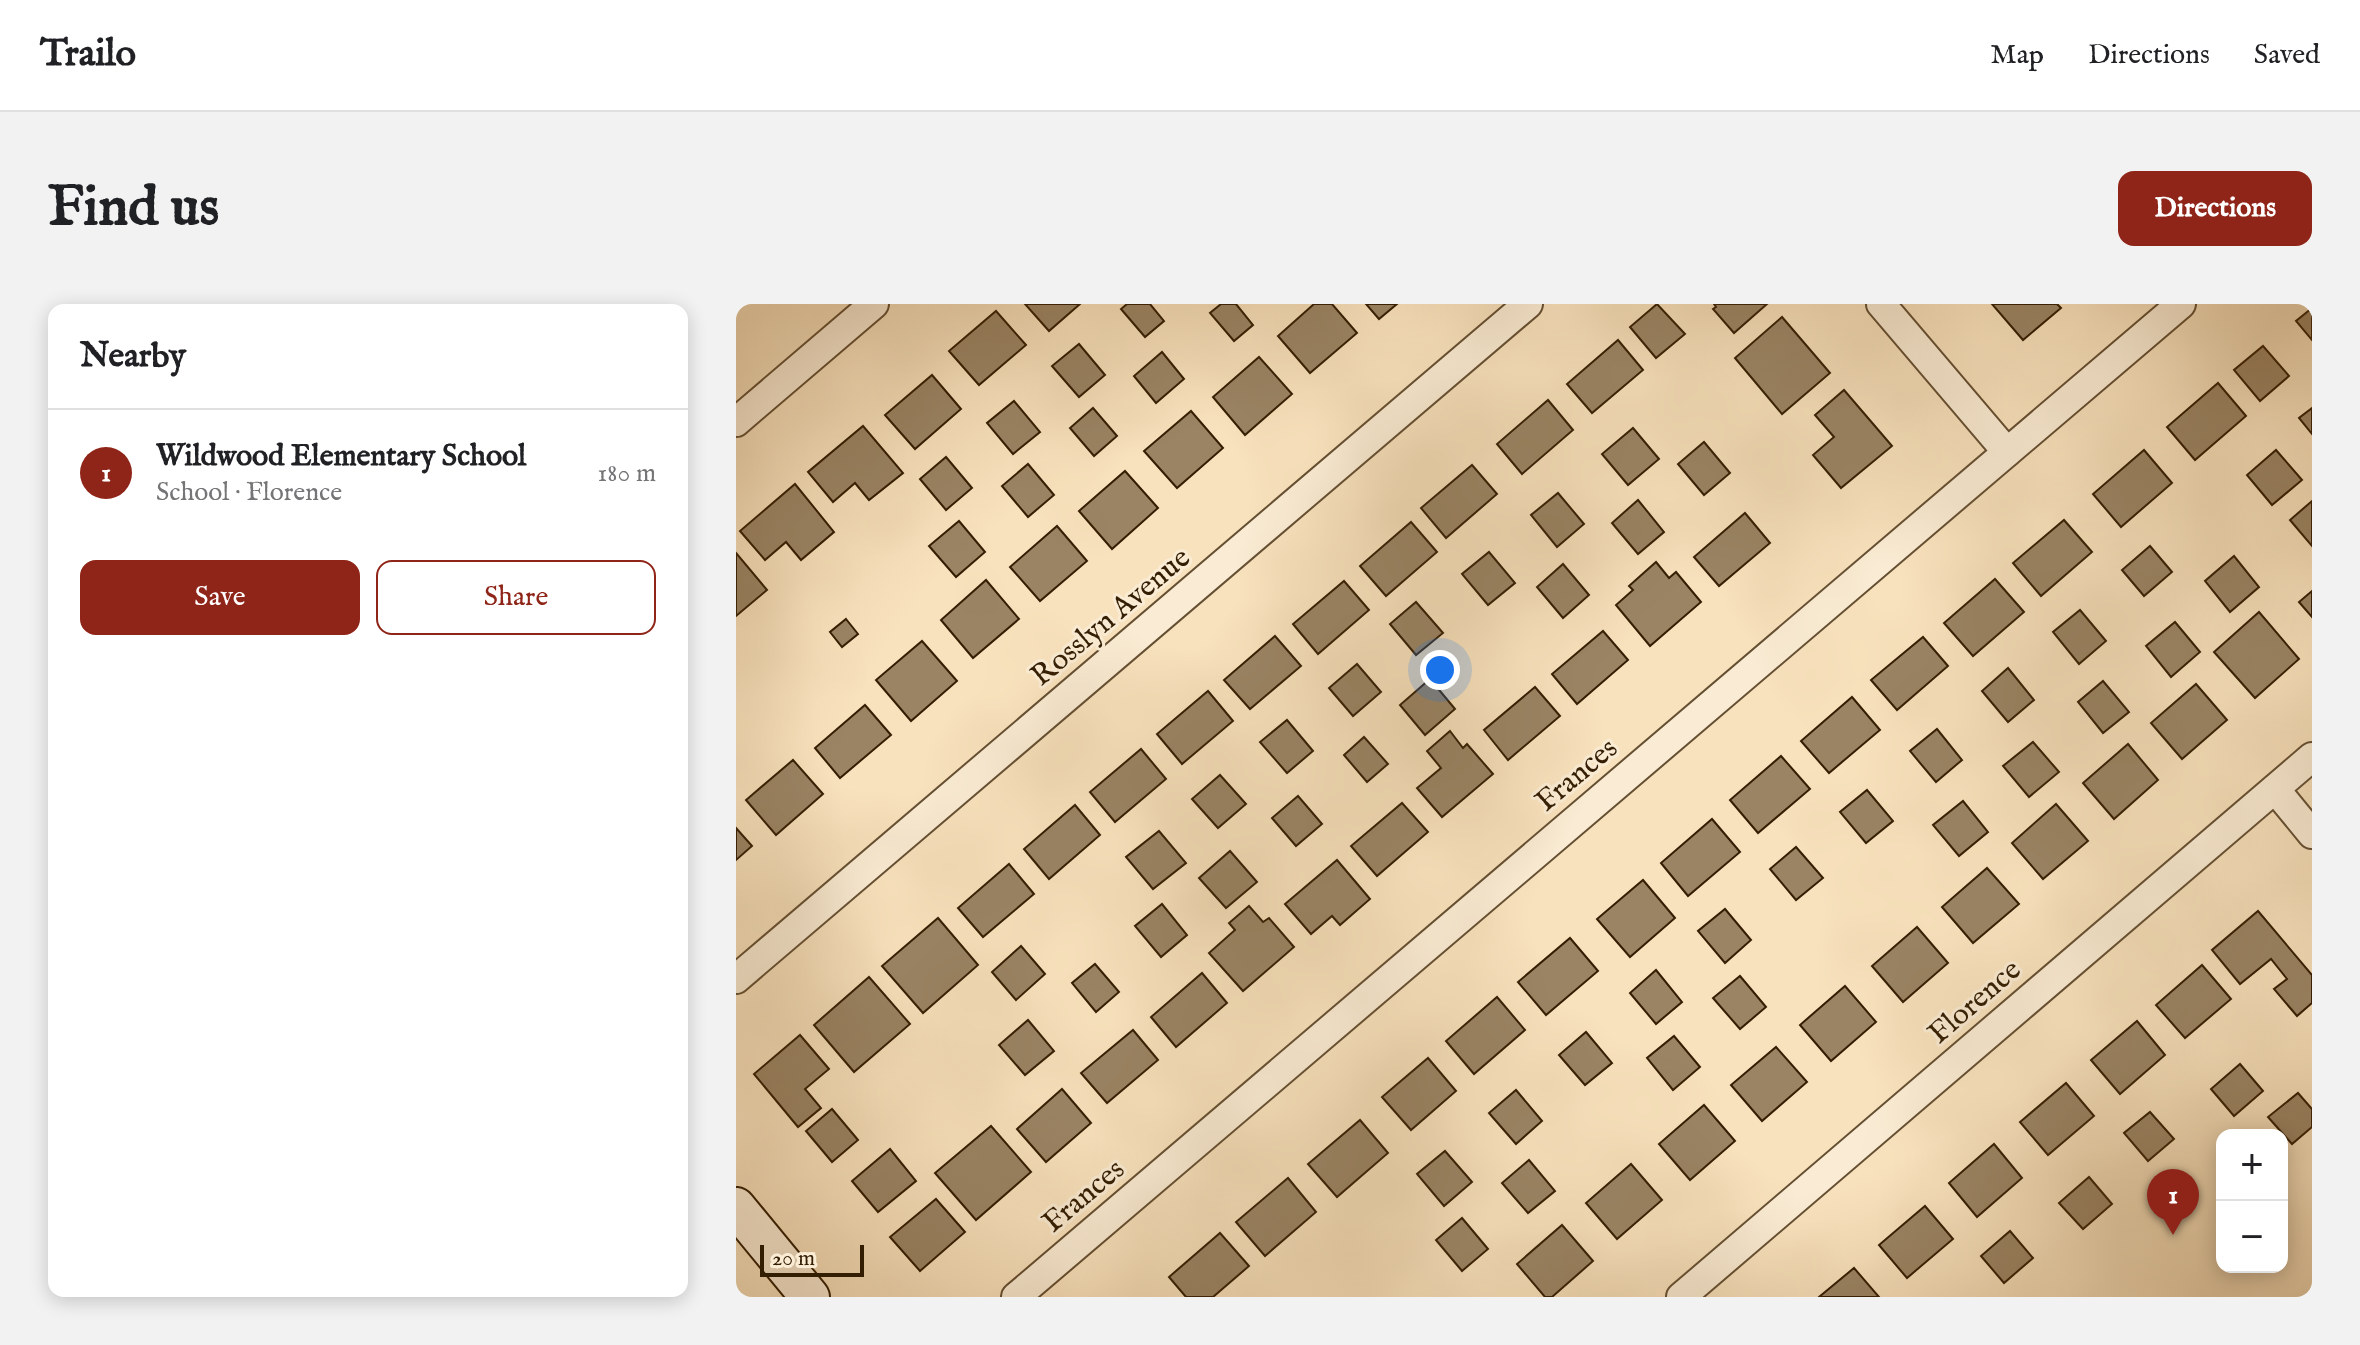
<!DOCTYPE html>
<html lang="en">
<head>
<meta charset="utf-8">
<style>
  :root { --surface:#fff; --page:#f2f2f2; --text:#202124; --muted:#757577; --line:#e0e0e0; --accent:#8f2418 }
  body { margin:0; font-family:"IM FELL English",serif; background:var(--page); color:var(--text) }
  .controls { position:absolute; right:24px; bottom:24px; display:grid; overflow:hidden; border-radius:16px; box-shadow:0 4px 20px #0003 }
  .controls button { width:72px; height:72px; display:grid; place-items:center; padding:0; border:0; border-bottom:2px solid var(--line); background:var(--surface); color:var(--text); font:40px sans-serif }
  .scale { position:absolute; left:24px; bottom:20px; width:104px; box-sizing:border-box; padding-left:8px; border:4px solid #341e03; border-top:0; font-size:22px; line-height:28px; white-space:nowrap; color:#341e03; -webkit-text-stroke:6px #faecd4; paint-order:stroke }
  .you { position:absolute; left:704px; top:366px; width:28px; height:28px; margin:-20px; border:6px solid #fff; border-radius:50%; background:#1a73e8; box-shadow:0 0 0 12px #1a73e833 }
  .badge { display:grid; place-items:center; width:52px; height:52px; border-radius:50%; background:var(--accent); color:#fff; font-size:26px; font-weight:700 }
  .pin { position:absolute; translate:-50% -66px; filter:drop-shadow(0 2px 4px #0008) }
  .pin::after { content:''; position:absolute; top:42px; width:28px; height:24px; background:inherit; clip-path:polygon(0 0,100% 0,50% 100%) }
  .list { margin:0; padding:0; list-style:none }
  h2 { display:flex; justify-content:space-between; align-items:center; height:104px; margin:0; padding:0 32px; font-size:34px }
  h2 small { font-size:26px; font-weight:400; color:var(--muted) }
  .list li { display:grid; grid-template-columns:52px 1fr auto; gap:24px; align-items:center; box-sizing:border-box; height:128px; padding:0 32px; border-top:2px solid var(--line) }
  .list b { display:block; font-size:30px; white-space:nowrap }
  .list p { margin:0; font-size:26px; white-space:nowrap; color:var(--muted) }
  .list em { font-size:26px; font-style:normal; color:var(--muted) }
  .actions { display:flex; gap:16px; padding:24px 32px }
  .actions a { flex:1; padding:18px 0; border:2px solid var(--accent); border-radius:16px; text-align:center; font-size:28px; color:var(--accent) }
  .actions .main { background:var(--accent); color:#fff }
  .map { position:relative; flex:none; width:1576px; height:993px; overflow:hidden; border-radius:16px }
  header { display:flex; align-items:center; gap:48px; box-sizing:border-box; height:112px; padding:0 40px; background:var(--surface); border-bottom:2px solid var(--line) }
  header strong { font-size:38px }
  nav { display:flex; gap:44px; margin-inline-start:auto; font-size:28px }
  .intro { display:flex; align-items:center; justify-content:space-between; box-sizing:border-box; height:192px; padding:0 48px }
  h1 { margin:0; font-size:56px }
  .button { padding:20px 36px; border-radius:16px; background:var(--accent); color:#fff; font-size:28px; font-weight:700 }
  main { display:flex; gap:48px; padding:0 48px }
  aside { flex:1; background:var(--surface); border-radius:16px; box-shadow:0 4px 20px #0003 }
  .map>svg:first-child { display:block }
</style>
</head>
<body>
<header>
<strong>Trailo</strong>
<nav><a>Map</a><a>Directions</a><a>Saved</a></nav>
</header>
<div class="intro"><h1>Find us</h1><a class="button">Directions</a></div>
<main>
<aside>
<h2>Nearby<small></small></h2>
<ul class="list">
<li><span class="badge">1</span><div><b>Wildwood Elementary School</b><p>School · Florence</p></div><em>180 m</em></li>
</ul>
<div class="actions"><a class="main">Save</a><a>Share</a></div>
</aside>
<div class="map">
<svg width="1576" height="993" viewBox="0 0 1576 993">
  <rect width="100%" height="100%" fill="#f8e2bd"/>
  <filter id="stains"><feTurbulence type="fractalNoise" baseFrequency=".0025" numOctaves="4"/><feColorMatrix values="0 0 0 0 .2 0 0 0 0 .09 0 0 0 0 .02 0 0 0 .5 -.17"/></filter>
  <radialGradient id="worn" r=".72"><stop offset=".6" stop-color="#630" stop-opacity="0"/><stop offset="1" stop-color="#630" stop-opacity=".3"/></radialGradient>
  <!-- building -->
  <g fill="#9a8464" stroke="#341e03" stroke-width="2">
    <path d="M 289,0 L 344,0 L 313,27 Z"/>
    <path d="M 391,0 L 414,0 L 428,17 L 409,33 L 385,5 Z"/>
    <path d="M 485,0 L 500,0 L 517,21 L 498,37 L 474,9 Z"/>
    <path d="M 578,0 L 596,0 L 621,29 L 574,69 L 542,32 Z"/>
    <path d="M 630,0 L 661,0 L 643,15 Z"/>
    <path d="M 921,0 L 949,30 L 920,54 L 894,23 Z"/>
    <path d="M 978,0 L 1031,0 L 998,29 L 977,5 L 980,3 Z"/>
    <path d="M 1256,0 L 1321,0 L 1325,4 L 1287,36 Z"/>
    <path d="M 1576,4 L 1576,36 L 1560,17 Z"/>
    <path d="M 260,7 L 290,41 L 243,81 L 213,47 Z"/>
    <path d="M 1046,13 L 1094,69 L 1046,110 L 999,54 Z"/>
    <path d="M 882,36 L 907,66 L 856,109 L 831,80 Z"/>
    <path d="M 343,40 L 369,71 L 343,93 L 316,62 Z"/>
    <path d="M 1527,42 L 1553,72 L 1524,97 L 1498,66 Z"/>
    <path d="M 426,48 L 448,75 L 420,99 L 398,72 Z"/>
    <path d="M 523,53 L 556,90 L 509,131 L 477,93 Z"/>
    <path d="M 196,71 L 225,105 L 179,145 L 149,111 Z"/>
    <path d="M 1482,79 L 1510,112 L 1459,156 L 1431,123 Z"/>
    <path d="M 1108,86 L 1156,142 L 1105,184 L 1077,151 L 1098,133 L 1079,111 Z"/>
    <path d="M 812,96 L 837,126 L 786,170 L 761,140 Z"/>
    <path d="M 278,97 L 304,128 L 277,150 L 251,119 Z"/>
    <path d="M 357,104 L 381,132 L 358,152 L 334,124 Z"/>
    <path d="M 1576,104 L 1576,130 L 1563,114 Z"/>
    <path d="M 455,107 L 487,144 L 441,184 L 408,147 Z"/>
    <path d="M 127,122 L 167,169 L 133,196 L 119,179 L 97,198 L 72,168 Z"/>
    <path d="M 897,124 L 923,155 L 892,181 L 866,150 Z"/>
    <path d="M 968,138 L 994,169 L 968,191 L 942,160 Z"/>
    <path d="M 1408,146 L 1436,179 L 1385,223 L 1357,190 Z"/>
    <path d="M 1540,146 L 1566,176 L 1536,201 L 1511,171 Z"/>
    <path d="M 210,153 L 236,184 L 210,206 L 184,175 Z"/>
    <path d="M 292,160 L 318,191 L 292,213 L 266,182 Z"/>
    <path d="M 736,161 L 761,190 L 710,234 L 685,204 Z"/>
    <path d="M 389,167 L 422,204 L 376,245 L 343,207 Z"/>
    <path d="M 59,180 L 98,228 L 65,256 L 50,238 L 29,256 L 4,227 Z"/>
    <path d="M 822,189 L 848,220 L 821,243 L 795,211 Z"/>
    <path d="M 902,196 L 928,228 L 902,250 L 876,219 Z"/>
    <path d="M 1576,197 L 1576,242 L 1554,216 Z"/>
    <path d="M 1009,209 L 1034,239 L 983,282 L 958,253 Z"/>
    <path d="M 1328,216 L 1356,248 L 1305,292 L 1277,259 Z"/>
    <path d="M 223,217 L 249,248 L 220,273 L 193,242 Z"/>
    <path d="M 675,218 L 701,248 L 650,292 L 624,262 Z"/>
    <path d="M 321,222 L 351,257 L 304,297 L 274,263 Z"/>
    <path d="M 1414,242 L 1436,268 L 1408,292 L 1386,266 Z"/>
    <path d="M 753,248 L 779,279 L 752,301 L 726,270 Z"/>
    <path d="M 0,249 L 31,286 L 0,312 Z"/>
    <path d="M 1498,252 L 1523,283 L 1494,308 L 1469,277 Z"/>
    <path d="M 920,258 L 933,274 L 940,268 L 965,298 L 914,342 L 880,301 L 897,286 L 893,282 Z"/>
    <path d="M 827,260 L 853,291 L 827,314 L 801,283 Z"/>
    <path d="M 1259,275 L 1288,308 L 1237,352 L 1208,319 Z"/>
    <path d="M 250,276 L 283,315 L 237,354 L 205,316 Z"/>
    <path d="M 608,277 L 633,306 L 582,350 L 557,320 Z"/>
    <path d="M 1576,287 L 1576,313 L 1563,298 Z"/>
    <path d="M 680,298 L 707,329 L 680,351 L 654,320 Z"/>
    <path d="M 1344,306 L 1370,337 L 1343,360 L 1317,328 Z"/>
    <path d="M 1523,308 L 1563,355 L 1519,394 L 1478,348 Z"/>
    <path d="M 110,315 L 122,330 L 106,343 L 94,328 Z"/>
    <path d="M 1439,318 L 1464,348 L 1435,373 L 1410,342 Z"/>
    <path d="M 867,327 L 892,356 L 841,400 L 816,370 Z"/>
    <path d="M 539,332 L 565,362 L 514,405 L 488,376 Z"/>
    <path d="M 1187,333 L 1212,362 L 1161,406 L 1135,376 Z"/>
    <path d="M 186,337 L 221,377 L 175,417 L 140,376 Z"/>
    <path d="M 621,360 L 645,388 L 617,412 L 593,384 Z"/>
    <path d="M 1272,364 L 1298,396 L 1272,418 L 1246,387 Z"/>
    <path d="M 694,375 L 719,405 L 689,431 L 664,401 Z"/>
    <path d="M 1367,377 L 1393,408 L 1367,429 L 1342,398 Z"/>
    <path d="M 1460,380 L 1491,416 L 1446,455 L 1415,419 Z"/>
    <path d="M 799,383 L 824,412 L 772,456 L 748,426 Z"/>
    <path d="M 472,387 L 497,417 L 446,460 L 421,430 Z"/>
    <path d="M 1116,393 L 1144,426 L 1093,469 L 1065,437 Z"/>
    <path d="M 129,401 L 155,431 L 104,474 L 79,444 Z"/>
    <path d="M 551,416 L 577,447 L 551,469 L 524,438 Z"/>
    <path d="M 1201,425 L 1226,456 L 1200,478 L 1174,447 Z"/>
    <path d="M 714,427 L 727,444 L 731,440 L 757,470 L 706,513 L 681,484 L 705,464 L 691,447 Z"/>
    <path d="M 628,433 L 652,460 L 631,478 L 608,451 Z"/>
    <path d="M 1297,438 L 1323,468 L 1293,493 L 1267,462 Z"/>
    <path d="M 1392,440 L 1422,476 L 1378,515 L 1347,479 Z"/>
    <path d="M 405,445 L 430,475 L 379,518 L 354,488 Z"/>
    <path d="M 1045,452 L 1074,485 L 1022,529 L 994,496 Z"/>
    <path d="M 57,456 L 87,490 L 40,531 L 10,496 Z"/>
    <path d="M 484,471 L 510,500 L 482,524 L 456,495 Z"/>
    <path d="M 1131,486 L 1157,517 L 1130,539 L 1104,508 Z"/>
    <path d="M 562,492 L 586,520 L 560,542 L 536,514 Z"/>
    <path d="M 1227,497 L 1252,528 L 1223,552 L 1197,521 Z"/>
    <path d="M 666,499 L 692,528 L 641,572 L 615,542 Z"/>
    <path d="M 1320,500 L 1352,537 L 1307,575 L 1276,539 Z"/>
    <path d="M 339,501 L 364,531 L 313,575 L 288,545 Z"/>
    <path d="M 976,515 L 1004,548 L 952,592 L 925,559 Z"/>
    <path d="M 0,524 L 16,542 L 0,556 Z"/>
    <path d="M 423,527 L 450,559 L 417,585 L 390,553 Z"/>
    <path d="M 1060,543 L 1087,574 L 1060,596 L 1034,565 Z"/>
    <path d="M 494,547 L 521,578 L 490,604 L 463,574 Z"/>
    <path d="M 601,556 L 634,595 L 604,621 L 596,612 L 575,630 L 549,600 Z"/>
    <path d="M 273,560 L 298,590 L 247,633 L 222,604 Z"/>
    <path d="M 1251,564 L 1283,600 L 1237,639 L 1206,603 Z"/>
    <path d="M 907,576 L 939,614 L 894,653 L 861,615 Z"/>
    <path d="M 426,600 L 451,631 L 425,653 L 399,622 Z"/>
    <path d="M 513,602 L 527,618 L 533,614 L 558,643 L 507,687 L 473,649 L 499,626 L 493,619 Z"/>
    <path d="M 989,605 L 1015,636 L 989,659 L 962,627 Z"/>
    <path d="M 1522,607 L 1576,671 L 1576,699 L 1561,712 L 1538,685 L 1551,675 L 1535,655 L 1504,680 L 1476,646 Z"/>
    <path d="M 202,614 L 242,661 L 187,709 L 146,662 Z"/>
    <path d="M 1181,623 L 1212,659 L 1167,698 L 1136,662 Z"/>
    <path d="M 834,634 L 862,667 L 810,711 L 782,678 Z"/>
    <path d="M 285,642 L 309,670 L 280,696 L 256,668 Z"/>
    <path d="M 359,660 L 383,688 L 360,708 L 336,679 Z"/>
    <path d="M 1466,661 L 1495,695 L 1449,734 L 1420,701 Z"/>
    <path d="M 920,666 L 946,698 L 920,720 L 894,689 Z"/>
    <path d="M 466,669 L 491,699 L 440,743 L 415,713 Z"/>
    <path d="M 1004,672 L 1030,703 L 1004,725 L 977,694 Z"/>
    <path d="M 133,673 L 174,720 L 118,768 L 78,721 Z"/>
    <path d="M 1109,682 L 1140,718 L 1095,757 L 1064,721 Z"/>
    <path d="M 761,693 L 789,726 L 738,770 L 710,737 Z"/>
    <path d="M 292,716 L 318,747 L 289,771 L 263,741 Z"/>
    <path d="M 1401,717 L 1429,751 L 1384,790 L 1355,756 Z"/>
    <path d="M 397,726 L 422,756 L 371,799 L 345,769 Z"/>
    <path d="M 850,728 L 876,759 L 849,781 L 823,751 Z"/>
    <path d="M 64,731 L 93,765 L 69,785 L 85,804 L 62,823 L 18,770 Z"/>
    <path d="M 938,732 L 964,763 L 937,786 L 911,754 Z"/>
    <path d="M 1040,743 L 1071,778 L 1026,817 L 995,781 Z"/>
    <path d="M 692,754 L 720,787 L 675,826 L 646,793 Z"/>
    <path d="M 1504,760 L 1527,787 L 1498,812 L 1475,785 Z"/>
    <path d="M 1330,779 L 1358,812 L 1312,851 L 1284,818 Z"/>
    <path d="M 326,785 L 355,819 L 310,858 L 281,825 Z"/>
    <path d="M 780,786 L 806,817 L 780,840 L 753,809 Z"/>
    <path d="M 1562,789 L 1576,805 L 1576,823 L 1556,840 L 1532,813 Z"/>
    <path d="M 968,801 L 999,837 L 954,876 L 923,840 Z"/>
    <path d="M 96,805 L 122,836 L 96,858 L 70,827 Z"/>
    <path d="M 1414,808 L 1438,835 L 1412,857 L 1388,829 Z"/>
    <path d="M 624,816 L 652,849 L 601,893 L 572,860 Z"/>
    <path d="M 255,822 L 295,868 L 240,916 L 199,869 Z"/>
    <path d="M 1258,840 L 1286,874 L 1241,913 L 1213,879 Z"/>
    <path d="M 154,845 L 180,877 L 142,908 L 116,877 Z"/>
    <path d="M 709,847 L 736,878 L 708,902 L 681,870 Z"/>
    <path d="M 793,856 L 819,887 L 792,909 L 766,879 Z"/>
    <path d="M 895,860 L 926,896 L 881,935 L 850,899 Z"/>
    <path d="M 1353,873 L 1376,900 L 1347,925 L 1323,899 Z"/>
    <path d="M 552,874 L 580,908 L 529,952 L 500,918 Z"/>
    <path d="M 200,895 L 229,928 L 184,967 L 154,933 Z"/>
    <path d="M 1189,902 L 1217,935 L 1171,974 L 1143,941 Z"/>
    <path d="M 726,914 L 752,945 L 726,967 L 700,936 Z"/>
    <path d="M 826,921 L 857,957 L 816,993 L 809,993 L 781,960 Z"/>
    <path d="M 1274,927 L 1297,954 L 1268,979 L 1245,952 Z"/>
    <path d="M 484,929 L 513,962 L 477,993 L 450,993 L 433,973 Z"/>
    <path d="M 1118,964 L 1143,993 L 1083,993 Z"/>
  </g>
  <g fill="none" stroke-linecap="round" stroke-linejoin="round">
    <defs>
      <g id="street">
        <path d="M 1145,0 L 1271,148"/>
        <path d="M 0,118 L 138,0"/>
        <path d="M 1539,485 L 1576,530"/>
        <path d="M 0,675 L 792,0"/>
        <path d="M 280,993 L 1445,0"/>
        <path d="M 945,993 L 1576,453"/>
      </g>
      <path id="secondary" d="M 0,903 L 74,993"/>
    </defs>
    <!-- street casing -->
    <use href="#street" stroke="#654f32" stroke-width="32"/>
    <!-- secondary casing -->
    <use href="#secondary" stroke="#341e03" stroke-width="42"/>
    <!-- street -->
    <use href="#street" stroke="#faecd4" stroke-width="28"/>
    <!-- secondary -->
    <use href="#secondary" stroke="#faecd4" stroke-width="38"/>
  </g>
  <g text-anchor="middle" stroke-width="6" stroke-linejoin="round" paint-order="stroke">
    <!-- street labels -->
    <g font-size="30" fill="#341e03" stroke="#faecd4">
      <text transform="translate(374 312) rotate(-40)" y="10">Rosslyn Avenue</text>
      <text transform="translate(840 470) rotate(-40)" y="10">Frances</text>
      <text transform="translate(1238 697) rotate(-41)" y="10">Florence</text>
      <text transform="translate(347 891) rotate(-40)" y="10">Frances</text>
    </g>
  </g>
  <rect width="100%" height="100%" filter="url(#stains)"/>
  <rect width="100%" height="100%" fill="url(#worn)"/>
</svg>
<div class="controls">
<button>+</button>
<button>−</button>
</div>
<div class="scale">20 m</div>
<div class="you"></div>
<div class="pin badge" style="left:1437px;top:931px">1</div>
</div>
</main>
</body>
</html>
